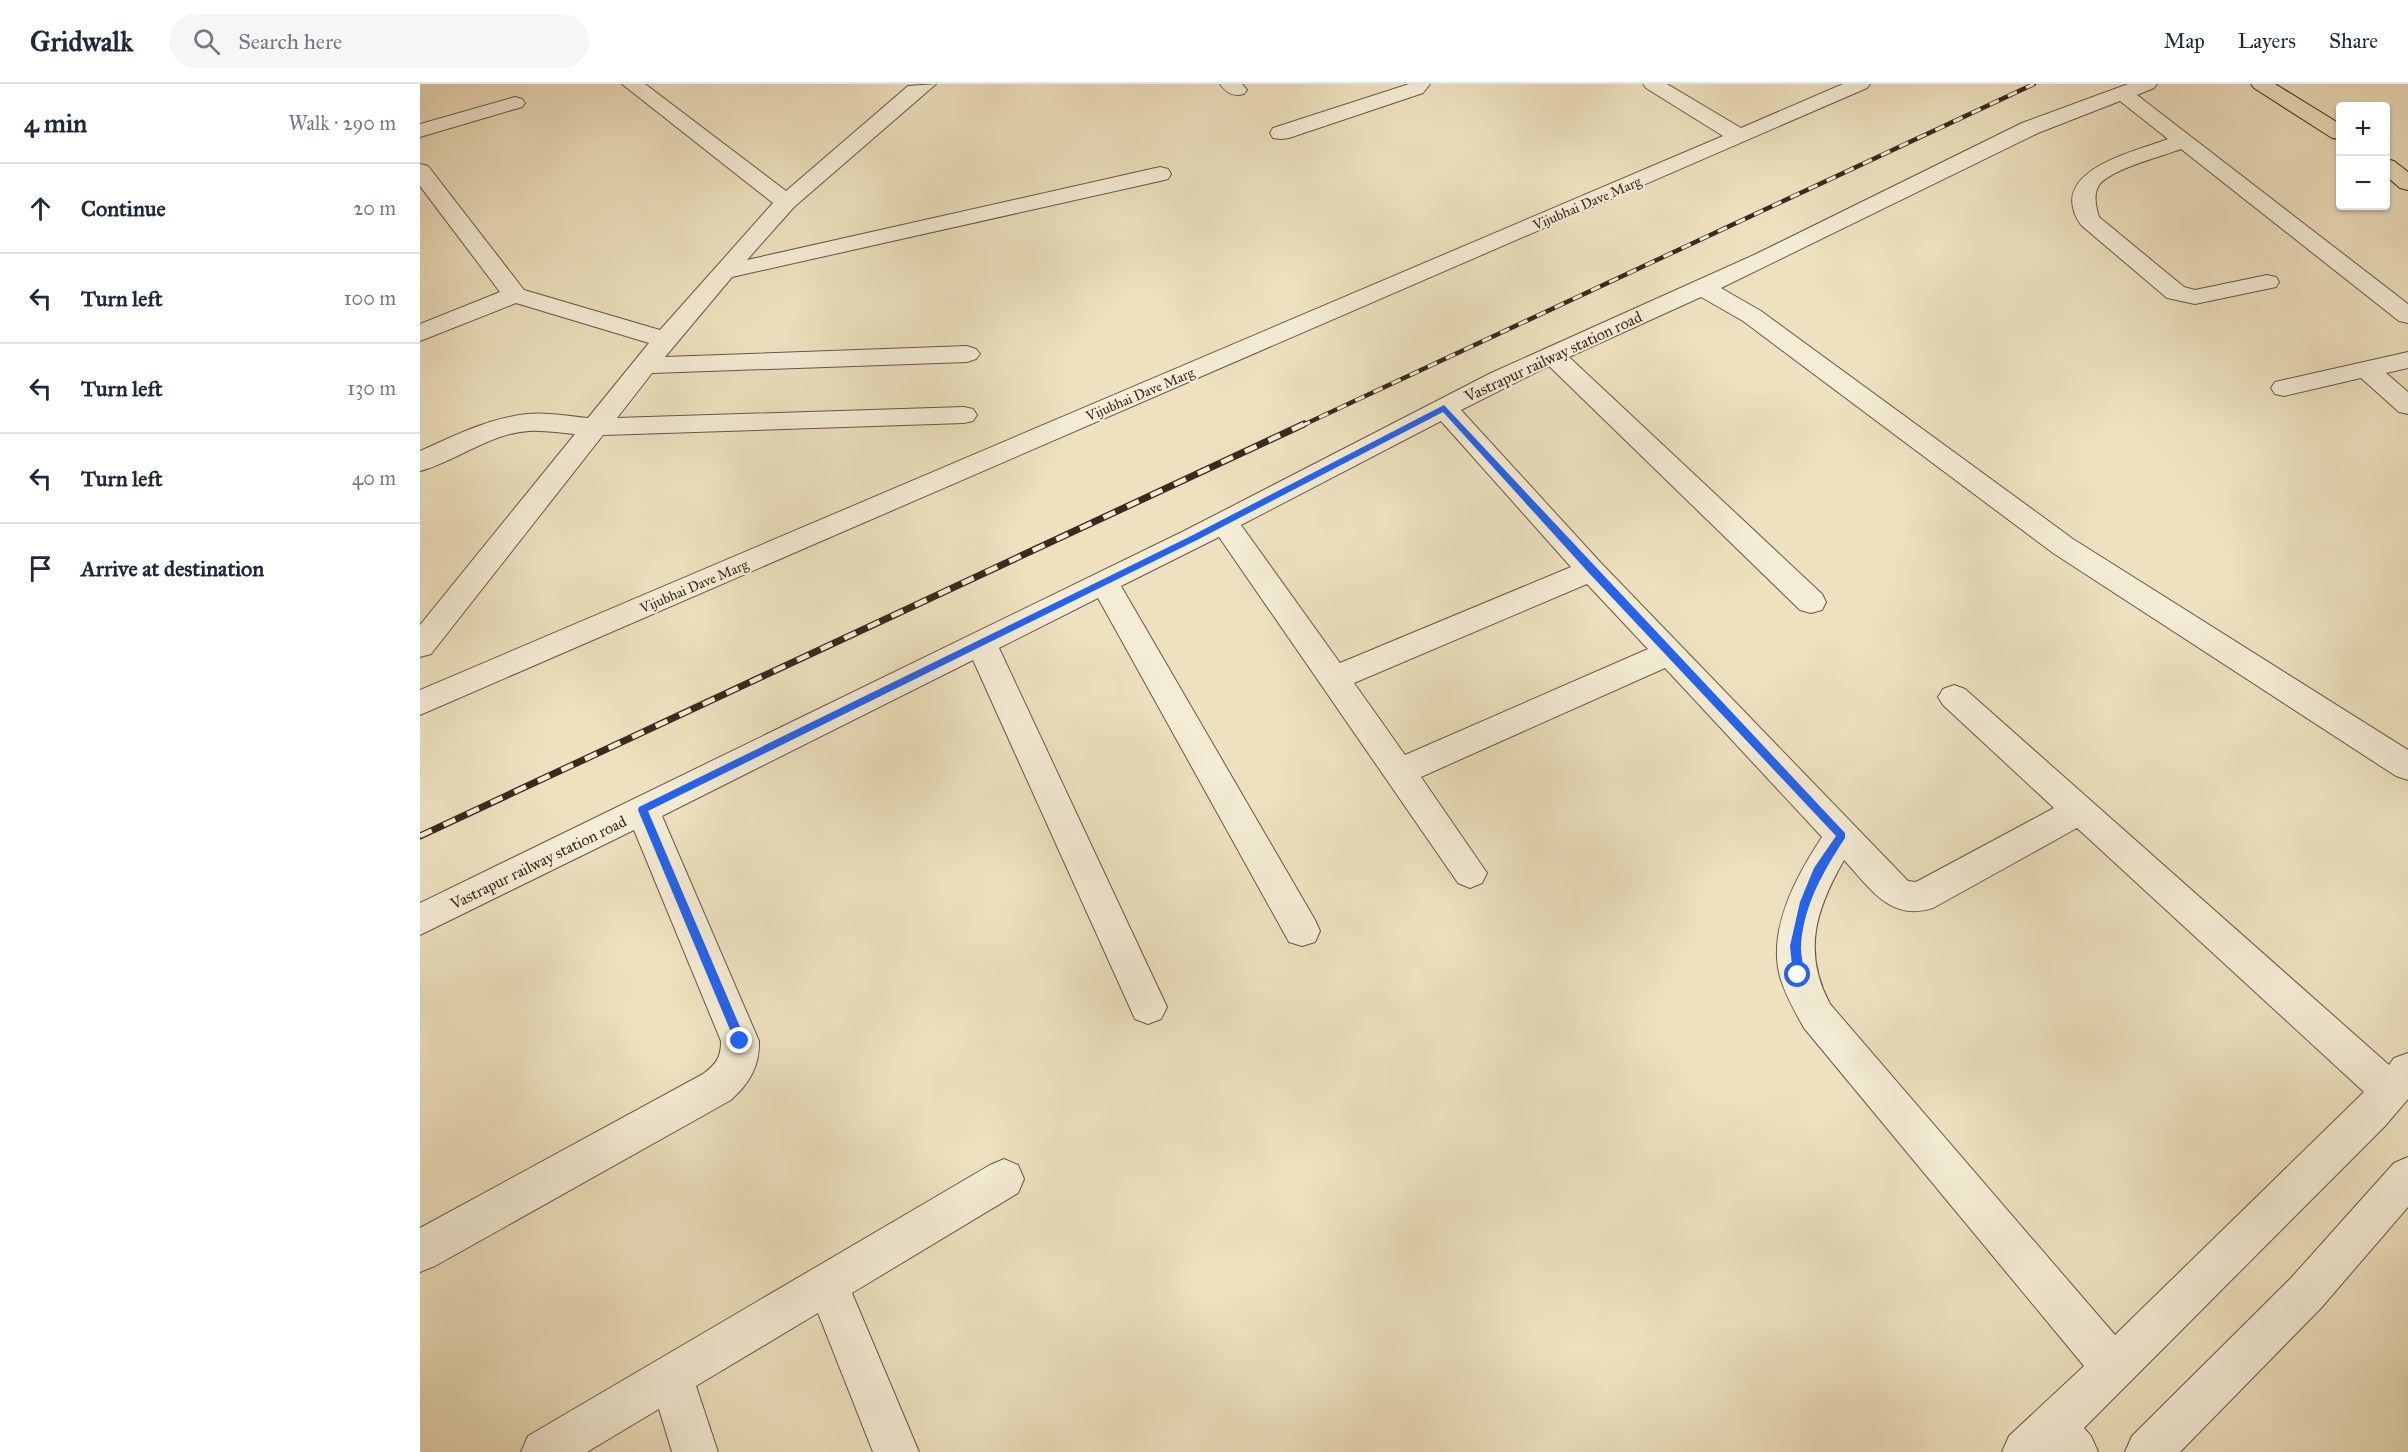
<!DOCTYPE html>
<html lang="en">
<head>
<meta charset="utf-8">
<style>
  :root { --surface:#fff; --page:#f6f6f7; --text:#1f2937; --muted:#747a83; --line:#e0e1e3 }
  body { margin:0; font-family:"IM FELL Great Primer",serif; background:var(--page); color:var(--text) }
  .controls { position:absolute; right:18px; top:18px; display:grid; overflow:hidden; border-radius:6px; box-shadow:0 2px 4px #0004 }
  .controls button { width:54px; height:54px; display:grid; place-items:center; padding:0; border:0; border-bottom:2px solid var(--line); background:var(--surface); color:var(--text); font:30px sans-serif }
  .stop { position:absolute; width:18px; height:18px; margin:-14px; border:4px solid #2563eb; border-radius:50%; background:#fff }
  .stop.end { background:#2563eb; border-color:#fff; box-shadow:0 2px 6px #0008 }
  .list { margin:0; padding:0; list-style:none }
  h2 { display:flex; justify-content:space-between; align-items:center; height:78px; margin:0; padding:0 24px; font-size:26px }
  h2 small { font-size:20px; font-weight:400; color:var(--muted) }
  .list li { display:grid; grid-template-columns:39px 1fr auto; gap:18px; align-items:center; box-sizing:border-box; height:90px; padding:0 24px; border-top:2px solid var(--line) }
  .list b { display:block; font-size:22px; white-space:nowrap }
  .list em { font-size:20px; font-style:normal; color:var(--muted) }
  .icon { flex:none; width:33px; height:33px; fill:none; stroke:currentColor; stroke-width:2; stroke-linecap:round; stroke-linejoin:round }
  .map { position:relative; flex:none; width:1988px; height:1368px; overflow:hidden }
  header { display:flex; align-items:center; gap:36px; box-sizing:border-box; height:84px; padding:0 30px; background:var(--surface); border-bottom:2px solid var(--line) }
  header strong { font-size:28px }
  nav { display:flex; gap:33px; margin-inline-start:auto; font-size:21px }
  .search { width:420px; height:54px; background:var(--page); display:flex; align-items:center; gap:15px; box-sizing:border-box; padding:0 21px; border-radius:33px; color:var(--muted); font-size:22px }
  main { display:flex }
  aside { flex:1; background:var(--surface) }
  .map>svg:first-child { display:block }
</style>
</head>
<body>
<header>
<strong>Gridwalk</strong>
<div class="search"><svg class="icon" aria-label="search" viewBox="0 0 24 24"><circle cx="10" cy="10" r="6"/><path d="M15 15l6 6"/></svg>Search here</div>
<nav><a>Map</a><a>Layers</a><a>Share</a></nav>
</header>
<main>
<aside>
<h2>4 min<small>Walk · 290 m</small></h2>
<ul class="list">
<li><svg class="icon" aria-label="ahead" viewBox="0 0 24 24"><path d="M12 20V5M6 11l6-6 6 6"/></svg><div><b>Continue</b></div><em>20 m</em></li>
<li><svg class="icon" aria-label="left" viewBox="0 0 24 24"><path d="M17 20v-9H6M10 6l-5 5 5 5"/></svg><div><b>Turn left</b></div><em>100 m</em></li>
<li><svg class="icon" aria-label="left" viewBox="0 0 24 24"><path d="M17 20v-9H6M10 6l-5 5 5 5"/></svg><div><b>Turn left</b></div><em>130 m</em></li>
<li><svg class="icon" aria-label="left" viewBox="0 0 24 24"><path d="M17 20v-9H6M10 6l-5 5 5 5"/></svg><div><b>Turn left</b></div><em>40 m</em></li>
<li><svg class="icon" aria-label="arrive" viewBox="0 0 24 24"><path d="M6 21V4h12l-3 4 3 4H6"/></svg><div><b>Arrive at destination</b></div></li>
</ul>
</aside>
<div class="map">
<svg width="1988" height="1368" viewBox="0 0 1988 1368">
  <rect width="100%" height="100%" fill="#eee1bf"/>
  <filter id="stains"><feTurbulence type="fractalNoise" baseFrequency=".00333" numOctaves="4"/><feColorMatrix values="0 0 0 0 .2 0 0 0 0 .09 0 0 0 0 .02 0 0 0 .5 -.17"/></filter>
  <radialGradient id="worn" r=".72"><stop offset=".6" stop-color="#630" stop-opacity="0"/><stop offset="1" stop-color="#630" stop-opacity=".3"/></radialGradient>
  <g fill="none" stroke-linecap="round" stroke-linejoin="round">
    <defs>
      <g id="minor">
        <path d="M 202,0 L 225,0 L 366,107 L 488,2 L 516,0 L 374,123 L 327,176 L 740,83 L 748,85 L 751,90 L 748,95 L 740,97 L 312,193 L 245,273 L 547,262 L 556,265 L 560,270 L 556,275 L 547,278 L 232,289 L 197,334 L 544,323 L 553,325 L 557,331 L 553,337 L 544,339 L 183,351 L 11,570 L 0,573 L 0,541 L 155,350 C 140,349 124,346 109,347 C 70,349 37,377 0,387 L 0,367 C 34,352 69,334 107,330 C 126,328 149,332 168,334 L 229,259 L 96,219 L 0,257 L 0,240 L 80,208 L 0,102 L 0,80 L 8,82 L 104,206 L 240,246 L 353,119 Z"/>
        <path d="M 800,0 L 822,0 L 827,6 L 824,10 C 813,13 806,9 800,0 Z"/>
        <path d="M 989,0 L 1010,0 L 1003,9 L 869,54 L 861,55 L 853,54 L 850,49 L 853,44 Z"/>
        <path d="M 1223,0 L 1247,0 L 1321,44 L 1423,0 L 1450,0 L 1447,4 L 0,631 L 0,606 L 1303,52 L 1226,4 Z"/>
        <path d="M 1708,0 L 1737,0 L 1734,4 L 1717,11 L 1988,220 L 1988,239 L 1979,237 L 1761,65 C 1740,73 1691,85 1679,101 C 1673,111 1676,123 1679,133 L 1764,203 L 1775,206 L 1847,191 L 1856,193 L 1859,198 L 1856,203 L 1775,220 L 1747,214 L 1661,141 C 1624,87 1714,68 1748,55 L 1700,17 L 1618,49 L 1301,204 L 1341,227 L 1653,455 L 1988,666 L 1988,696 L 1976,692 L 1633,469 L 1323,237 L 1281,213 L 1149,273 L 1402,510 L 1406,518 L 1402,526 L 1391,529 L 1380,526 L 1129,282 L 1041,326 L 1181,479 L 1488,797 L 1496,798 L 1634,724 L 1523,621 L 1518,613 L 1523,605 L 1534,601 L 1545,605 L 1969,981 L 1974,974 L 1988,969 L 1988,1015 L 1965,1042 L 1664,1344 L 1671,1352 L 1678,1368 L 1582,1368 L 1589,1352 L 1664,1282 L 1384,944 C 1375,928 1365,910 1360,893 C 1347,845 1377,791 1402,753 L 1245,584 L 1001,693 L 1067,789 L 1062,799 L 1050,804 L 1038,799 L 799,453 L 701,502 L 895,836 L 900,847 L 895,858 L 882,862 L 869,858 L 678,514 L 579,564 L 747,923 L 741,935 L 728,940 L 715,935 L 553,576 L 242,732 L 339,957 C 340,982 329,1000 311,1016 L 15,1182 L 0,1188 L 0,1144 L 283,990 C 296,980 301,974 301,957 L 214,746 L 0,851 L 0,819 L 764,447 L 1071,289 L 1336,170 L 1602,39 ZM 1021,337 L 1151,483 L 920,579 L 821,441 ZM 1167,500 L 1228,565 L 985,671 L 934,599 ZM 1657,744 L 1944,1008 L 1695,1251 L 1410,920 C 1382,868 1396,825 1424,776 C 1450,804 1470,838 1513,824 Z"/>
        <path d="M 95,13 L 102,15 L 105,19 L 102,23 L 0,53 L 0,40 Z"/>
        <path d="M 1988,268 L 1988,284 L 1966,289 L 1988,308 L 1988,330 L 1979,328 L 1941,294 L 1864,312 L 1855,310 L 1851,304 L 1855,298 Z"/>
        <path d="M 1988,1073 L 1988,1123 L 1901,1224 L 1760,1368 L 1705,1368 L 1712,1352 L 1871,1194 L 1974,1079 Z"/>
        <path d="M 584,1075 L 598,1081 L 604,1095 L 598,1109 L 432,1209 L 499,1368 L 453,1368 L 398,1229 L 276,1302 L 298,1368 L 252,1368 L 239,1325 L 167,1368 L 101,1368 L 108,1352 L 570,1081 Z"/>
      </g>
      <g id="major">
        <path d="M 1831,0 L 1855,0 L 1920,40 L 1920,55 L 1912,54 L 1834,4 Z"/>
        <path d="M 1966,75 L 1974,77 L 1988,88 L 1988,106 L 1980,104 L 1966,92 Z"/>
      </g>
    </defs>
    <!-- minor casing -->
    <use href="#minor" stroke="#675747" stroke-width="2"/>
    <!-- major casing -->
    <use href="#major" stroke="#3a291f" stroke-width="2"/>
    <!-- minor -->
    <use href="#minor" fill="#f4ecd5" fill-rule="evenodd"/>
    <!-- major -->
    <use href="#major" fill="#eee1bf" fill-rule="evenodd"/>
    <defs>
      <path id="rail-far1" d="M 881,342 L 1614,0"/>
      <path id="rail" d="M 0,752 L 884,340"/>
    </defs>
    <!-- rail-far1 casing -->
    <use href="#rail-far1" stroke="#3a291f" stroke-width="4.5"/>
    <!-- rail casing -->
    <use href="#rail" stroke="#3a291f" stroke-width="7"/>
    <!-- rail-far1 -->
    <use href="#rail-far1" stroke="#f4ecd5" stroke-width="3" stroke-dasharray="10" stroke-linecap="butt"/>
    <!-- rail -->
    <use href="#rail" stroke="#f4ecd5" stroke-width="4.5" stroke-dasharray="13" stroke-linecap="butt"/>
  </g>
  <!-- route -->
  <path fill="#2563eb" d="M 1024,321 L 1425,749 L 1425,754 C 1404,786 1383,822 1381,862 C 1380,872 1386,884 1382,894 L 1375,894 L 1373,891 L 1370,862 L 1380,818 L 1394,784 L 1416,752 L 1168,488 L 1023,328 L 777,456 L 228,727 L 326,957 L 320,962 L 316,960 L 218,726 L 219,723 L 771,452 Z"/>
  <g text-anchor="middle" stroke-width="4.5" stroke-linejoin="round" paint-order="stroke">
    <!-- far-street labels -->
    <g font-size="14" fill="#3a291f" stroke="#f4ecd5">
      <text transform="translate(1167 119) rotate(-23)" y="5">Vijubhai Dave Marg</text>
      <text transform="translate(720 310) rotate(-23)" y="5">Vijubhai Dave Marg</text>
      <text transform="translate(274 502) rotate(-23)" y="5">Vijubhai Dave Marg</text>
    </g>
    <!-- street labels -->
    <g font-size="16" fill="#3a291f" stroke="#f4ecd5">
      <text transform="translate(1133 272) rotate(-25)" y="6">Vastrapur railway station road</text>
      <text transform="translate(118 778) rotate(-26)" y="6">Vastrapur railway station road</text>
    </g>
  </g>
  <rect width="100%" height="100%" filter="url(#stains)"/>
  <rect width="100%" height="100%" fill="url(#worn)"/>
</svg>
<div class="controls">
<button>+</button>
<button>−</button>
</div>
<div class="stop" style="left:1378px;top:891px"></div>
<div class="stop end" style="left:320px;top:957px"></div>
</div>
</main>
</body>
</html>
